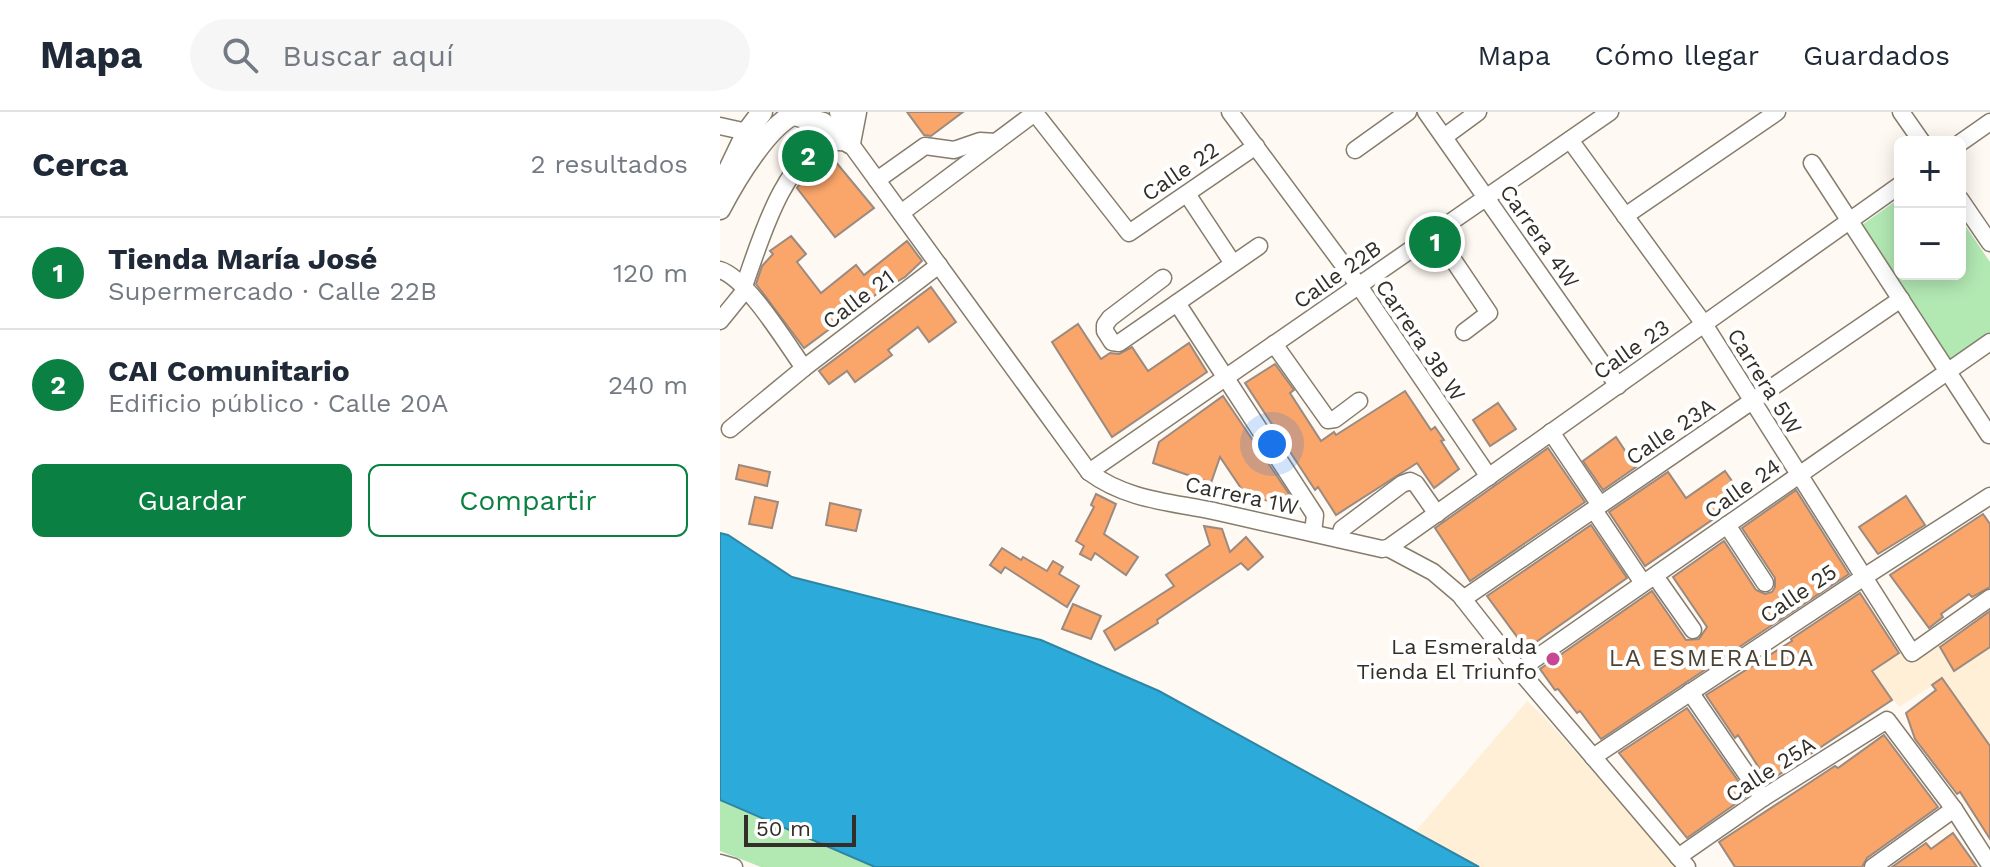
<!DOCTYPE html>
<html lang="es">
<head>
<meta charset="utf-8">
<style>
  :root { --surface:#fff; --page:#f6f6f7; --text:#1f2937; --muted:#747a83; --line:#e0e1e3; --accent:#0b8043 }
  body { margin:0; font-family:"Work Sans",sans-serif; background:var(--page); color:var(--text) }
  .controls { position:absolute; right:24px; top:24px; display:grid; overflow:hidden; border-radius:12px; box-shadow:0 4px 20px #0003 }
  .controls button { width:72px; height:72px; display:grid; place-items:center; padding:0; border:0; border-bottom:2px solid var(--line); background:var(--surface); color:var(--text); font:40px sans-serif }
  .scale { position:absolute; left:24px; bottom:20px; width:112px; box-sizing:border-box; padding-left:8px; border:4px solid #332f28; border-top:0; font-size:22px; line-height:28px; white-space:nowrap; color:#332f28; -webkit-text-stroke:6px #fff; paint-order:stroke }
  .you { position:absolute; left:552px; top:332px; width:28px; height:28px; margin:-20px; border:6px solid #fff; border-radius:50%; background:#1a73e8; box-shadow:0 0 0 12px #1a73e833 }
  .badge { display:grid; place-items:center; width:52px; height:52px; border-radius:50%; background:var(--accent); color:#fff; font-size:26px; font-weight:700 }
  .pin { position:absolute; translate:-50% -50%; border:4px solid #fff; box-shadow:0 2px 8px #0006 }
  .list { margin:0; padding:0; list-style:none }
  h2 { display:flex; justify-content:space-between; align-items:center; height:104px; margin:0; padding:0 32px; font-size:34px }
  h2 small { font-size:26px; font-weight:400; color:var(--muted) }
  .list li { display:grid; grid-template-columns:52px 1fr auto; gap:24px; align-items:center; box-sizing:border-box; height:112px; padding:0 32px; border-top:2px solid var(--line) }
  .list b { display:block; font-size:30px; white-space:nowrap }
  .list p { margin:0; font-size:26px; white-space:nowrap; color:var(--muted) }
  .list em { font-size:26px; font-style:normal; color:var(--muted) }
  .actions { display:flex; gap:16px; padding:24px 32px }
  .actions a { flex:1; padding:18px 0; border:2px solid var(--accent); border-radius:12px; text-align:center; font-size:28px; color:var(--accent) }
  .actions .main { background:var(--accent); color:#fff }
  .icon { flex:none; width:44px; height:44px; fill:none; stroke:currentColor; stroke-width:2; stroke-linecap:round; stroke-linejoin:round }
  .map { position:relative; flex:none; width:1270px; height:755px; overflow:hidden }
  header { display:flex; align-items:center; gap:48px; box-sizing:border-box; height:112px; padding:0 40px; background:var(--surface); border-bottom:2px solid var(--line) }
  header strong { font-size:38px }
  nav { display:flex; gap:44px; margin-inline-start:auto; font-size:28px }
  .search { width:560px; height:72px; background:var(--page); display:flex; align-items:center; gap:20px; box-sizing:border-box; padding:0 28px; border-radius:44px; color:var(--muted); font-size:30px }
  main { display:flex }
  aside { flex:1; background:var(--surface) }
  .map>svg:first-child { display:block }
</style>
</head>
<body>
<header>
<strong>Mapa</strong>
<div class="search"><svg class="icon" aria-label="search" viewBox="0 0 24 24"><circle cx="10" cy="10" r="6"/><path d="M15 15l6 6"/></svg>Buscar aquí</div>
<nav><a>Mapa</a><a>Cómo llegar</a><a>Guardados</a></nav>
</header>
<main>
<aside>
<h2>Cerca<small>2 resultados</small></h2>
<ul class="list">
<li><span class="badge">1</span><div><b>Tienda María José</b><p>Supermercado · Calle 22B</p></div><em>120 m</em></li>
<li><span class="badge">2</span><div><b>CAI Comunitario</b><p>Edificio público · Calle 20A</p></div><em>240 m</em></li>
</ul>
<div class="actions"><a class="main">Guardar</a><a>Compartir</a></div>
</aside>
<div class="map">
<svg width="1270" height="755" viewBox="0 0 1270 755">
  <rect width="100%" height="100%" fill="#fef9f2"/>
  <!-- built -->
  <g fill="#feefd6">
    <path d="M 1218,531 L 1235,559 L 1270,535 L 1270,634 L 1222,567 L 1179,595 L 1152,559 L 1182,538 L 1188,548 L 1196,548 Z"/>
    <path d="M 807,589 L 825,606 L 957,755 L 759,755 L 695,720 Z"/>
  </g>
  <!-- green -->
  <g fill="#b2e9b3">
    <path d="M 1180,86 L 1180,162 L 1240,162 L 1240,106 L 1270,150 L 1270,223 L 1231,250 L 1139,115 Z"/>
    <path d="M 0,688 L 155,755 L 41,755 L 0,739 Z"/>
  </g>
  <!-- water -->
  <path fill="#2cabdb" stroke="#2e86a5" stroke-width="2" d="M 0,421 L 8,423 L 72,465 L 321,528 L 439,579 L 759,755 L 155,755 L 0,688 Z"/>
  <!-- building -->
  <g fill="#faa569" stroke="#9b8a7f" stroke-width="2">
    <path d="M 187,0 L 243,0 L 211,24 L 204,23 Z"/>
    <path d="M 110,43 L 154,96 L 115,125 L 77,76 L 86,62 Z"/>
    <path d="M 71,124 L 86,142 L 77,150 L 101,181 L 136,153 L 144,163 L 187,129 L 202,149 L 185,165 L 158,181 L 84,236 L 36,172 L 42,154 L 53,142 L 50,139 Z"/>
    <path d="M 211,175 L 236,210 L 209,230 L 198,215 L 168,238 L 172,243 L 135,270 L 127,259 L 109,272 L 99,259 Z"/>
    <path d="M 358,212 L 381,247 L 390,241 L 399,242 L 412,235 L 428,259 L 469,231 L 487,260 L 392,325 L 332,230 Z"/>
    <path d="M 555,252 L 574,278 L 570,281 L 601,329 L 614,320 L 616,323 L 685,279 L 711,318 L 715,315 L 724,328 L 721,329 L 739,357 L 714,376 L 697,351 L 616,403 L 598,375 L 595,378 L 525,271 Z"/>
    <path d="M 503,284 L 569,382 L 557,390 L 527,385 L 500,345 L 491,371 L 433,351 L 439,330 Z"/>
    <path d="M 778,291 L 796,317 L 770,334 L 753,308 Z"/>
    <path d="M 896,325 L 916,355 L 883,378 L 863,349 Z"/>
    <path d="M 828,336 L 865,390 L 750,469 L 715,416 Z"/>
    <path d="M 19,353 L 50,360 L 47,374 L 16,367 Z"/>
    <path d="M 1005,359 L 1024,386 L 925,454 L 889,400 L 948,360 L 966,386 Z"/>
    <path d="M 1076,378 L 1129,462 L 881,627 L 860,599 L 857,601 L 838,577 L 835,578 L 820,557 L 932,479 L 966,528 L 979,527 L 987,515 L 953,465 L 1004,429 L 1036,478 L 1045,482 L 1052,480 L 1055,475 L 1055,466 L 1022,416 Z"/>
    <path d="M 376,382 L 396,392 L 384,422 L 418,445 L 406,463 L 375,441 L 371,448 L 360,442 L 364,434 L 356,429 L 374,395 L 371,393 Z"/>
    <path d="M 1186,384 L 1205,413 L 1158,442 L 1139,415 Z"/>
    <path d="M 35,385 L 58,390 L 52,416 L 29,412 Z"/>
    <path d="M 110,391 L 141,398 L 136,419 L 106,413 Z"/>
    <path d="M 1263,402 L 1270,412 L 1270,475 L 1252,485 L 1249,482 L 1221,502 L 1223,505 L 1209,516 L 1170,463 Z"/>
    <path d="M 871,413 L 907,466 L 806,537 L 767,484 Z"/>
    <path d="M 484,414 L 502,417 L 510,440 L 526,425 L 543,445 L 528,458 L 521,451 L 437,508 L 438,511 L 395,538 L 384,519 L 454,474 L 446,463 L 490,433 Z"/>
    <path d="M 282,436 L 301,448 L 303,445 L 327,459 L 333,449 L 343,455 L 339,462 L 359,474 L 347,495 L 285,455 L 281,461 L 270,453 Z"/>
    <path d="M 1140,481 L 1179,541 L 1152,559 L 1172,588 L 1048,670 L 1018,623 L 1015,626 L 986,583 L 1072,529 L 1071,527 Z"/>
    <path d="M 353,492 L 381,504 L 371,527 L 342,517 Z"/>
    <path d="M 1270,499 L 1270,535 L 1234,559 L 1220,535 Z"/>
    <path d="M 1222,566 L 1270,634 L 1270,727 L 1240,680 L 1237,682 L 1195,627 L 1186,601 L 1216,578 L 1212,573 Z"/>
    <path d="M 967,596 L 1028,683 L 967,726 L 899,641 Z"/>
    <path d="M 1164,623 L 1218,695 L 1147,746 L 1142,755 L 1015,755 L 999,730 L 1115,654 L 1118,656 Z"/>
    <path d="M 1233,721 L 1257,755 L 1172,755 L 1206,731 L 1211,737 Z"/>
  </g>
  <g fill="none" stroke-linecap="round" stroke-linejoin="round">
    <defs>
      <g id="minor">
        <path d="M 118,0 L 130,31 L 369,360 C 408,389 453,390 498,400 C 553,412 607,425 662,437 L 668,436 L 713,460 L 740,483 L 799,558 L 967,755"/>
        <path d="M 510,0 L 639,174 L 769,365"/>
        <path d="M 706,0 L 898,274"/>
        <path d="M 1181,0 L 1202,30"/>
        <path d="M 315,1 L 409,121 L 536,34"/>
        <path d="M 0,14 L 27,20"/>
        <path d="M 724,25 L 758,0"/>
        <path d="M 850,28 L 984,212 L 1192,541 L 1270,486"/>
        <path d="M 1240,31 L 1270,10"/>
        <path d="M 635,38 L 688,0"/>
        <path d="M 1092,51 L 1269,323"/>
        <path d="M 157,68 L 205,34 L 234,38 L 260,29 L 276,30"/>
        <path d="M 467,82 L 512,150"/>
        <path d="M 1240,87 L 1270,131"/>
        <path d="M 181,101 L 316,0"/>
        <path d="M 905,104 L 1057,0"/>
        <path d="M 715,121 L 769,201 L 744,220"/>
        <path d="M 0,158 C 27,166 66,231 84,256"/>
        <path d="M 443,166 L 390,206 L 385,213 L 385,219 L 392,230 L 399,231 L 539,134"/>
        <path d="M 24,174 C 39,133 64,42 112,30 C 117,29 125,31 130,31"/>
        <path d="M 457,191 L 595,403 L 593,421"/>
        <path d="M 0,209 L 26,177"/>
        <path d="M 554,232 L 608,308 L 615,307 L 639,289"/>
        <path d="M 10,317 L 84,256 L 219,153"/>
        <path d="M 831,320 L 880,393"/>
        <path d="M 369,360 L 890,0"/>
        <path d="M 874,398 L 923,471"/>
        <path d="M 1007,413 L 1045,471"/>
        <path d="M 619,427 L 622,417 L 682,372 L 690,369 L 696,372 L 717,402"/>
        <path d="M 668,436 L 1180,73"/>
        <path d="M 935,464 L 973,518"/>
        <path d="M 743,487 L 1181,187"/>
        <path d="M 799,558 L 1270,230"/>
        <path d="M 970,580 L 1043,686"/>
        <path d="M 873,645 L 1144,465 L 1270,384"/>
        <path d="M 958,745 L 1043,686 L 1167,608 L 1234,697 L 1270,753"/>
        <path d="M 0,751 L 14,755"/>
        <path d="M 1153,755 L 1234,697"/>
      </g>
      <g id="major">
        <path d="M 71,2 L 103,11 L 130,31"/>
        <path d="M 130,31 L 136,0"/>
        <path d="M 3,70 L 27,20 L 42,0"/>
        <path d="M 0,97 C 14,70 50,8 80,0"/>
      </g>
    </defs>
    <!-- minor casing -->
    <use href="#minor" stroke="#867c6c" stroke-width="19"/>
    <!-- major casing -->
    <use href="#major" stroke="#867c6c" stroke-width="23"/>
    <!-- minor -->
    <use href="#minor" stroke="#fff" stroke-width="16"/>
    <!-- major -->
    <use href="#major" stroke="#fff" stroke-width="20"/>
  </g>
  <!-- markers -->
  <circle fill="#c74792" stroke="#fff" stroke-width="3" cx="833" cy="547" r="8"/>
  <g text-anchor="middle" stroke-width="8" stroke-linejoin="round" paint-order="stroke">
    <!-- street labels -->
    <g font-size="22" fill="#332f28" stroke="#fff">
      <text transform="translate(460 59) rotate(-34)" y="8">Calle 22</text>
      <text transform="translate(820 124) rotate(55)" y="8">Carrera 4W</text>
      <text transform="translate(617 162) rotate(-35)" y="8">Calle 22B</text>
      <text transform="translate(138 187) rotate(-37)" y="8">Calle 21</text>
      <text transform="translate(701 228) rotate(56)" y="8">Carrera 3B W</text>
      <text transform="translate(911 237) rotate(-35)" y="8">Calle 23</text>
      <text transform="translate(1045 269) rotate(58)" y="8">Carrera 5W</text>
      <text transform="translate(950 319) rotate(-34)" y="8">Calle 23A</text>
      <text transform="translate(1022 376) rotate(-35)" y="8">Calle 24</text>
      <text transform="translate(522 383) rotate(12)" y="8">Carrera 1W</text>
      <text transform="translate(1078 481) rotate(-34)" y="8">Calle 25</text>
      <text transform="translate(1050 657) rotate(-33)" y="8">Calle 25A</text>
    </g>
    <!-- poi labels -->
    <g font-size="22" fill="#332f28" stroke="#fff" text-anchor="end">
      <text x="817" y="542">La Esmeralda<tspan x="817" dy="25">Tienda El Triunfo</tspan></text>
    </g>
    <!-- neighbourhood labels -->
    <g font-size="24" letter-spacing="2" fill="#4d4334" stroke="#fff">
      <text x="992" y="554">LA ESMERALDA</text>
    </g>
  </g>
</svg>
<div class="controls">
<button>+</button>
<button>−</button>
</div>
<div class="scale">50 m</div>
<div class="you"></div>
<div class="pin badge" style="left:715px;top:130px">1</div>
<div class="pin badge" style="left:88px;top:44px">2</div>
</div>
</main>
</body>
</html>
